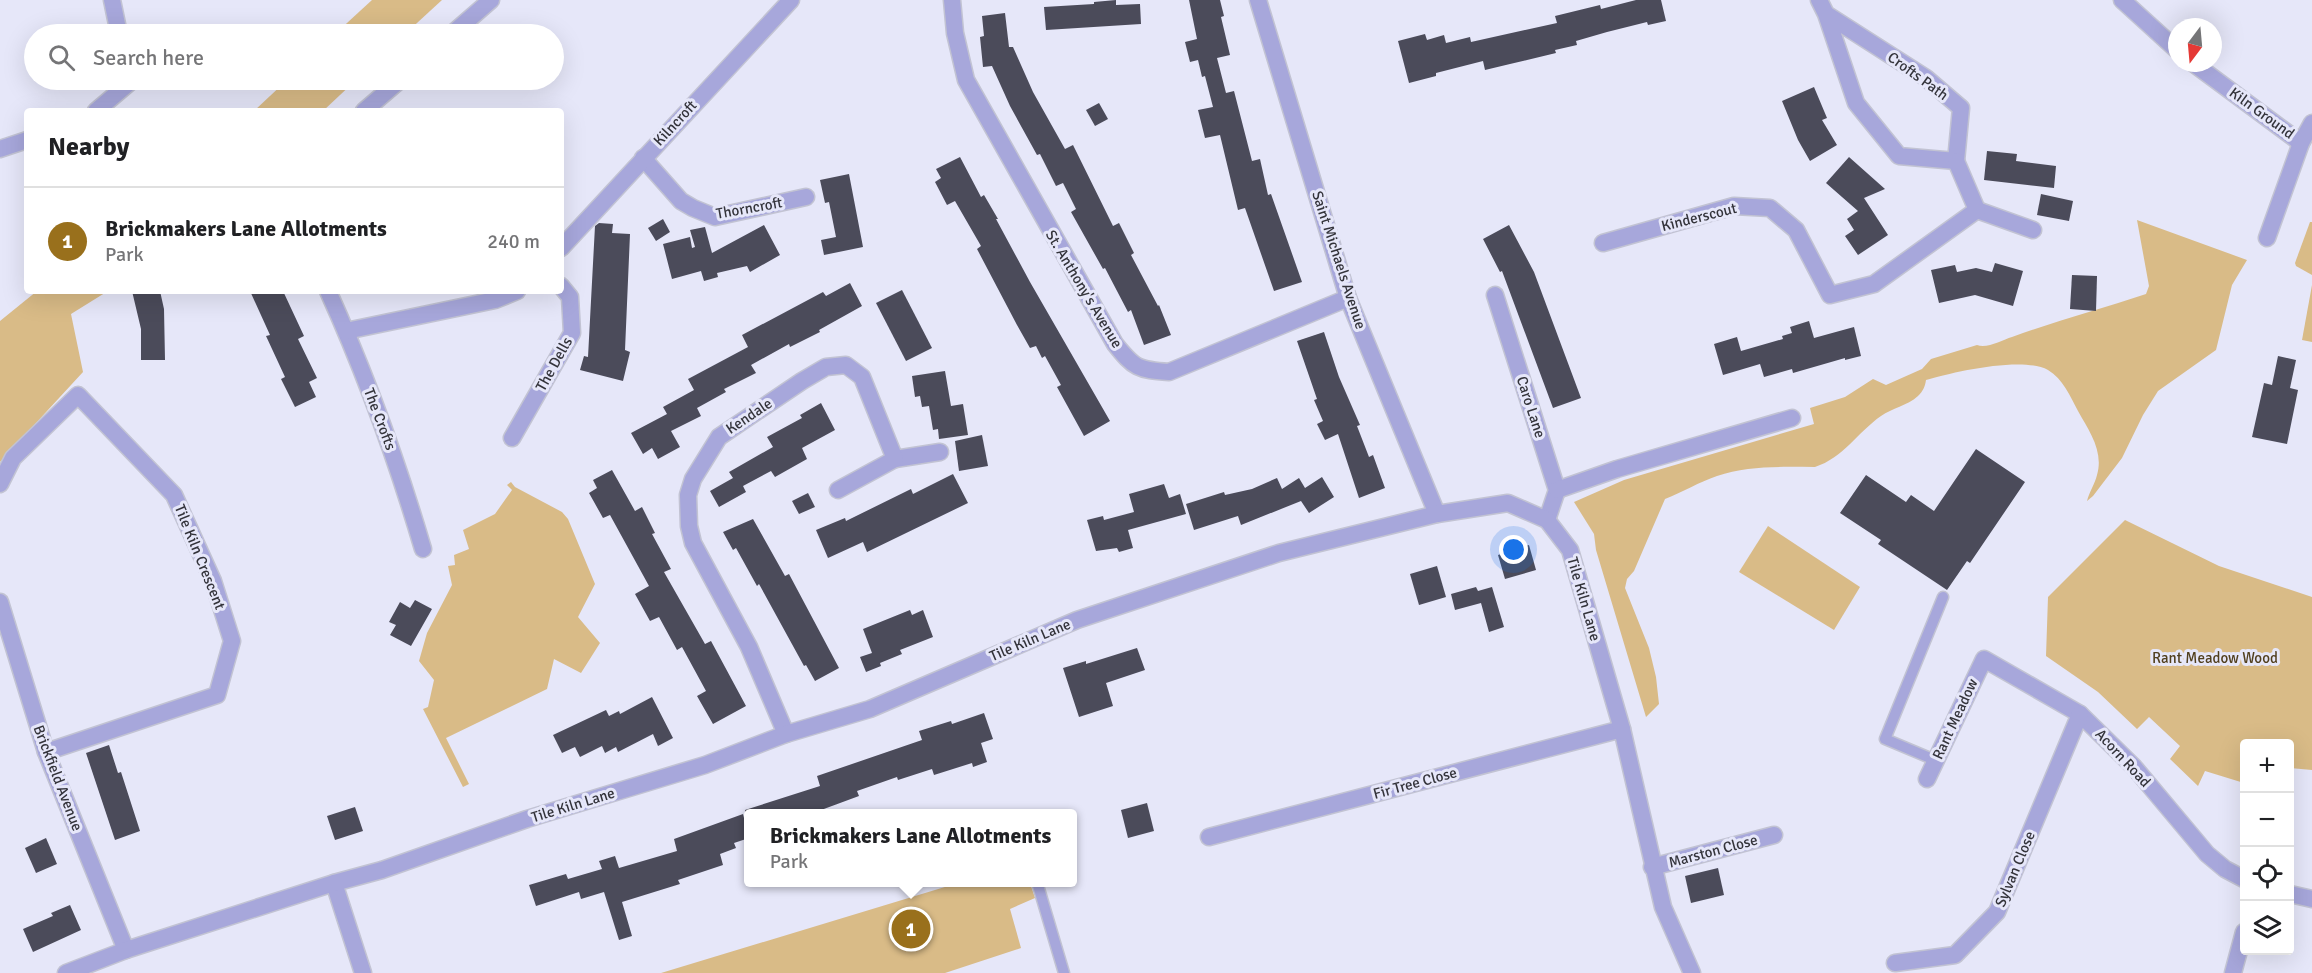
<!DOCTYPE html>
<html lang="en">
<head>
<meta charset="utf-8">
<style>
  :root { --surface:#fff; --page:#f2f2f2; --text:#202124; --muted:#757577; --line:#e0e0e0; --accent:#99701c }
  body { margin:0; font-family:Signika,sans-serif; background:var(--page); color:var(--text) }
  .controls { position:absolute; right:18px; bottom:18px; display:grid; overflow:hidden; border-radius:6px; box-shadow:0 6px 24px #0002 }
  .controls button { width:54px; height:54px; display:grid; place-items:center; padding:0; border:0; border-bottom:2px solid var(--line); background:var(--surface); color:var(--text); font:30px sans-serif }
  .compass { position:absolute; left:2168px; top:18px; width:54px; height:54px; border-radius:50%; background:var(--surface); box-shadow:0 6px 24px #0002; rotate:196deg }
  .you { position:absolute; left:1514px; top:550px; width:21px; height:21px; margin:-15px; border:4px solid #fff; border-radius:50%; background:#1a73e8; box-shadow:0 0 0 9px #1a73e833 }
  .badge { display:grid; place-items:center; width:39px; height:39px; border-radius:50%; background:var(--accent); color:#fff; font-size:20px; font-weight:700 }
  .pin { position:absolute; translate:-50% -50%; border:3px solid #fff; box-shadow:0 2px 6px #0006 }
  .popup { position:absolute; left:744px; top:809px; width:333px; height:78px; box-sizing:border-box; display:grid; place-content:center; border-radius:6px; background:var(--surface); filter:drop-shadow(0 2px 4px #0005); font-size:20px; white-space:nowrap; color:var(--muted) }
  .popup b { font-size:22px; color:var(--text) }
  .popup::after { content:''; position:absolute; left:50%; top:100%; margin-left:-12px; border:12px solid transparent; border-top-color:var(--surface) }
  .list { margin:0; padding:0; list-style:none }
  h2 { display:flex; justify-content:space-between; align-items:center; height:78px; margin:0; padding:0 24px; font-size:26px }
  h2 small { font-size:20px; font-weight:400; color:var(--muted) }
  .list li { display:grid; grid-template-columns:39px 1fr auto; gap:18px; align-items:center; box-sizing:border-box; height:108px; padding:0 24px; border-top:2px solid var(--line) }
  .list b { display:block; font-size:22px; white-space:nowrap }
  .list p { margin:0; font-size:20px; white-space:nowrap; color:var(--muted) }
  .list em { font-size:20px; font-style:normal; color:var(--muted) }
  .icon { flex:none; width:33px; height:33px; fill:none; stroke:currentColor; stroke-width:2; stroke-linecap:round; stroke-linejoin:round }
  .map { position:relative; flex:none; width:2312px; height:973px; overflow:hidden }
  .search { position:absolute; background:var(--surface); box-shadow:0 6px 24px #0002; left:24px; top:24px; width:540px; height:66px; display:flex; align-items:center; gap:15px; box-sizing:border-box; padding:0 21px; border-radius:33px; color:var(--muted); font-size:22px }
  .panel { position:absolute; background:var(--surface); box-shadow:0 6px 24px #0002; left:24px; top:108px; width:540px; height:186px; border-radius:6px }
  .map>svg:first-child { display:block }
</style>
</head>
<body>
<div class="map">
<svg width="2312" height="973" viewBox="0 0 2312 973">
  <rect width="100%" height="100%" fill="#e6e7f9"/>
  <!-- green -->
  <g fill="#d9bb87">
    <path d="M 372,0 L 442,0 L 405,34 L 335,34 Z"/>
    <path d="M 287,80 L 356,80 L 323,111 L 254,111 Z"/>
    <path d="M 2137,220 L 2247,260 L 2232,285 L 2216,350 L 2158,391 L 2143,415 L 2122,458 L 2093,496 L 2087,501 C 2089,492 2095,484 2097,475 C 2104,451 2089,431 2078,411 C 2070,396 2063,379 2048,370 C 2023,356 1953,372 1926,380 C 1925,387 1923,391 1918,396 C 1907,406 1892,408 1881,416 C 1858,432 1843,458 1815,467 C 1783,467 1748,465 1717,476 C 1699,482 1683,492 1665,499 L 1634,571 L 1627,579 L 1625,588 L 1649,648 L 1656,677 L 1659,704 L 1646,717 L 1596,550 L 1594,534 L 1574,502 L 1624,480 L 1814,424 L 1810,408 L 1845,397 L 1873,379 L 1886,385 L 1922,369 L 1931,359 L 1977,345 C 1987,349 2002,340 2012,337 C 2056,321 2101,309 2146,294 L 2149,286 Z"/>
    <path d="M 2310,222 L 2312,222 L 2312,275 L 2296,266 L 2295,263 Z"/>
    <path d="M 2312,285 L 2312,342 L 2302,340 Z"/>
    <path d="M 37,291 L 108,291 L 71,314 L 83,372 L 0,462 L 0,321 Z"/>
    <path d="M 511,482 L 515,487 L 562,512 L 568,519 L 595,584 L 578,617 L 600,643 L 581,673 L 554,659 L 547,689 L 446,738 L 469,784 L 463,787 L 423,709 L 428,707 L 434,680 L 419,661 L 427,633 L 452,585 L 448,566 L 455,565 L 454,555 L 469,549 L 463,530 L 495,514 L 512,490 L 507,485 Z"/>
    <path d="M 2125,520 L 2219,566 L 2312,597 L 2312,770 L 2290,768 L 2290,744 L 2244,744 L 2244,783 L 2205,771 L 2198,786 L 2170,759 L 2180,746 L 2149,717 L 2137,729 L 2098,692 L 2046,656 L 2048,597 Z"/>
    <path d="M 1768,526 L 1860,587 L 1834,630 L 1739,572 Z"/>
    <path d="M 958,883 L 1030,883 L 1035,898 L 1010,909 L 1021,948 L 945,973 L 661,973 Z"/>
  </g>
  <!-- building -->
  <g fill="#4b4b5a">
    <path d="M 1116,0 L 1116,5 L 1140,4 L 1141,24 L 1046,30 L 1044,7 L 1094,4 L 1094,2 Z"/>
    <path d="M 1189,0 L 1220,0 L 1224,16 L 1221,17 L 1230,55 L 1217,58 L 1226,93 L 1234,91 L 1252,161 L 1260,159 L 1268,195 L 1271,194 L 1302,282 L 1274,291 L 1245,208 L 1238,210 L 1220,135 L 1205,138 L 1198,110 L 1213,107 L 1205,76 L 1202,77 L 1198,60 L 1190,62 L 1185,42 L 1197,39 Z"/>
    <path d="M 1636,0 L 1661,0 L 1666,21 L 1648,25 L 1647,22 L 1607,32 L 1576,41 L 1577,45 L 1555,50 L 1556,53 L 1510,64 L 1485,70 L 1483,61 L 1436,73 L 1436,76 L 1409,83 L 1398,41 L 1425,34 L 1427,40 L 1444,35 L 1446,43 L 1470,37 L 1471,42 L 1557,23 L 1555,16 L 1600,5 L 1601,9 Z"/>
    <path d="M 1005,13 L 1009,47 L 1013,47 L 1033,92 L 1065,149 L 1073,145 L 1113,226 L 1119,223 L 1134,253 L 1131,255 L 1158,306 L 1159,305 L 1171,335 L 1144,345 L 1131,310 L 1128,312 L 1105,268 L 1103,269 L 1071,212 L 1076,209 L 1063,183 L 1056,186 L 1040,154 L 1037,155 L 1010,106 L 992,66 L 983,67 L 980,37 L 984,36 L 982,16 Z"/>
    <path d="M 1814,87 L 1827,118 L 1822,120 L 1837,145 L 1810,161 L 1798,140 L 1782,101 Z"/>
    <path d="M 1099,103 L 1108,119 L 1095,126 L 1086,110 Z"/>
    <path d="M 1987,151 L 2017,154 L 2016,161 L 2056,166 L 2054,188 L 1984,180 Z"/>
    <path d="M 960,157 L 981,197 L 984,195 L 998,219 L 996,219 L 1030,282 L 1110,421 L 1084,436 L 1057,387 L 1061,385 L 1045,356 L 1042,358 L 1036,346 L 1030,348 L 1017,325 L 977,249 L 981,246 L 955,201 L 947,205 L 935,182 L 941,178 L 936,169 Z"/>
    <path d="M 1849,157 L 1885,189 L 1864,198 L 1888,235 L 1858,255 L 1845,236 L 1854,230 L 1847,219 L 1858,211 L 1826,183 Z"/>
    <path d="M 849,174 L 863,247 L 824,255 L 821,240 L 836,237 L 829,202 L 825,203 L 820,180 Z"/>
    <path d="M 2041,194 L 2073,201 L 2069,221 L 2037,215 Z"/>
    <path d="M 663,219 L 670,232 L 656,241 L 648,228 Z"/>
    <path d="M 599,223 L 613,224 L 612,233 L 630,234 L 625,350 L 630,352 L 623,381 L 580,370 L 584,356 L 588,357 L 595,226 Z"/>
    <path d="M 764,225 L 780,255 L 750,272 L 747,266 L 717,273 L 718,277 L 704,281 L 701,271 L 672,279 L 663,244 L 690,237 L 692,248 L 695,247 L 690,230 L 705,227 L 712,253 Z"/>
    <path d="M 1509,225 L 1534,272 L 1581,398 L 1553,408 L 1502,271 L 1500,272 L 1483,239 Z"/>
    <path d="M 1995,263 L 2023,271 L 2013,306 L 1975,295 L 1939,303 L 1931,270 L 1955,265 L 1957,272 L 1976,268 L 1992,272 Z"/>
    <path d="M 2072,275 L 2097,276 L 2096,311 L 2070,309 Z"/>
    <path d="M 850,283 L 862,306 L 819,330 L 820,332 L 790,347 L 789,344 L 751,365 L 756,373 L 724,389 L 726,392 L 697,408 L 701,416 L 671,431 L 680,447 L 658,459 L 652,448 L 643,454 L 631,433 L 667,414 L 663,407 L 694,390 L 688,379 L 748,347 L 742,335 L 823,292 L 826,296 Z"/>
    <path d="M 902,290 L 932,348 L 906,361 L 876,303 Z"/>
    <path d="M 132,291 L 160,291 L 164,309 L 165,360 L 141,360 L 141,329 Z"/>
    <path d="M 250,291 L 283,291 L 304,336 L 298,339 L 317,378 L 309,382 L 316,397 L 295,407 L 281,379 L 285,377 L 266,336 L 270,335 Z"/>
    <path d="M 1809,321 L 1814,338 L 1854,327 L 1861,356 L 1845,360 L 1845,358 L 1793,373 L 1792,369 L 1764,377 L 1760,364 L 1723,375 L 1714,344 L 1737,337 L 1741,351 L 1783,339 L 1782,336 L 1792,333 L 1790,327 Z"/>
    <path d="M 1324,332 L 1339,377 L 1360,425 L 1357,426 L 1369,457 L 1373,455 L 1385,488 L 1359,498 L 1338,434 L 1325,440 L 1317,424 L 1323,421 L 1314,400 L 1317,399 L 1297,341 Z"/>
    <path d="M 2278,356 L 2296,360 L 2290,388 L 2298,390 L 2287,444 L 2252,437 L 2264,383 L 2272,385 Z"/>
    <path d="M 945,371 L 951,406 L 963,404 L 968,435 L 939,439 L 938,429 L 933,430 L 929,406 L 922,407 L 920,396 L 915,397 L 912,376 Z"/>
    <path d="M 821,403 L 835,430 L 802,448 L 807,459 L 775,477 L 771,471 L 743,486 L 746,492 L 719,507 L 710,491 L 733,478 L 729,472 L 773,447 L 767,437 L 802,418 L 800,415 Z"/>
    <path d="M 982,435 L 988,466 L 959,471 L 955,441 Z"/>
    <path d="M 1976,449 L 2025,482 L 1970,563 L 1967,561 L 1947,590 L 1878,544 L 1881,540 L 1840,513 L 1866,475 L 1906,502 L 1911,495 L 1934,511 Z"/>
    <path d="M 612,470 L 635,511 L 642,507 L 655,533 L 652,534 L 671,569 L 664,572 L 705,644 L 711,641 L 746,706 L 713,724 L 697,696 L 706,691 L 682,647 L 677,650 L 659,617 L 650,621 L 635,594 L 649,586 L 610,515 L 603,518 L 589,493 L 597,488 L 593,480 Z"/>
    <path d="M 953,474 L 968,503 L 867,552 L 863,542 L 828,558 L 816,530 L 845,518 L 846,521 L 911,489 L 913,494 Z"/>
    <path d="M 1322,477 L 1334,497 L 1309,513 L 1301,501 L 1241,525 L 1238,516 L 1194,530 L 1186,504 L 1224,492 L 1225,495 L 1252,489 L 1277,478 L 1282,489 L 1299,478 L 1305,488 Z"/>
    <path d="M 1164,484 L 1169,498 L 1180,494 L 1186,514 L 1128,530 L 1133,548 L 1119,552 L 1117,548 L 1096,551 L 1087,520 L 1103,516 L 1104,520 L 1134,512 L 1129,494 Z"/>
    <path d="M 808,493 L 815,507 L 799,514 L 792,501 Z"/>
    <path d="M 753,519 L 785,576 L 789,574 L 839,668 L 815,681 L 806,665 L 804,666 L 759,584 L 757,586 L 736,548 L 733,550 L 723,532 Z"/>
    <path d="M 1529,545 L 1536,570 L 1505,579 L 1498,555 Z"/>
    <path d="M 1437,566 L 1446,597 L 1419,605 L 1410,574 Z"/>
    <path d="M 1476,587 L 1478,591 L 1492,587 L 1504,627 L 1489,632 L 1481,603 L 1455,610 L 1451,594 Z"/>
    <path d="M 415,600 L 432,609 L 411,646 L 390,635 L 396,625 L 389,622 L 400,602 L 410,608 Z"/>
    <path d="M 910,610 L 912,615 L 923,610 L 933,637 L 900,650 L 902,654 L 880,663 L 881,666 L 866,672 L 860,657 L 872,653 L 863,629 Z"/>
    <path d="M 1137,648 L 1145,670 L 1106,683 L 1113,706 L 1079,717 L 1063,668 L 1086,661 L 1086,664 Z"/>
    <path d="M 652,697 L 673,738 L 658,746 L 653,734 L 618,752 L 616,747 L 605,753 L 602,746 L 580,757 L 575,747 L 562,753 L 553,735 L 606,710 L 609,716 L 619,711 L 620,714 Z"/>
    <path d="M 984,713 L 993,739 L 981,743 L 987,762 L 973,767 L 972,763 L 934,775 L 932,769 L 898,780 L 897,777 L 857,791 L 859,796 L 813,813 L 745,813 L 745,810 L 820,786 L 817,776 L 922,740 L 919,731 L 951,721 L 952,724 Z"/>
    <path d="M 109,745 L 118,773 L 121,772 L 140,831 L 115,840 L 86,753 Z"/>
    <path d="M 1147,803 L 1154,831 L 1128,838 L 1121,810 Z"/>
    <path d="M 355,807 L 363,831 L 335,840 L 327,816 Z"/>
    <path d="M 743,814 L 749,838 L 734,843 L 736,848 L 720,854 L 723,865 L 678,880 L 680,884 L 622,902 L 632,936 L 619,940 L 604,892 L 581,899 L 579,892 L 536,906 L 529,885 L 566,874 L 568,879 L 602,869 L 599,861 L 615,856 L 619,868 L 677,851 L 674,839 Z"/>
    <path d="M 46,838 L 57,864 L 36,873 L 25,848 Z"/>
    <path d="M 1718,868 L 1724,895 L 1691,903 L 1685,876 Z"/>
    <path d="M 70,905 L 81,930 L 33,952 L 23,929 L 53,916 L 51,913 Z"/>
  </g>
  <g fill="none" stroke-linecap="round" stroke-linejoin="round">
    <defs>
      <g id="service">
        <path d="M 1935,760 L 1885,739 L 1943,597"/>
        <path d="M 1037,882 L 1064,973"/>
      </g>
      <g id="minor">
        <path d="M 112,0 L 119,34"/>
        <path d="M 952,0 L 955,33 L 966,80 L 1115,344 C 1134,368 1138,370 1169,372 L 1348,298"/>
        <path d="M 1258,0 L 1348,298 L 1437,514"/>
        <path d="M 1819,0 L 1826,14 L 1856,103 L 1899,156 L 1956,161 L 1961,108 L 1926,78 L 1826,14"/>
        <path d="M 2122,0 L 2177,50"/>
        <path d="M 452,34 L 491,0"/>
        <path d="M 2193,63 L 2301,143"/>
        <path d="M 96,111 L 129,83 L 128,80"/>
        <path d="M 364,111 L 400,80"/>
        <path d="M 0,149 L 27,140"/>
        <path d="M 643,158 L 681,201 L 693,208 L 715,217 L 806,197"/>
        <path d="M 1977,210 L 2033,230"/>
        <path d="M 2267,238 L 2301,143 L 2312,123"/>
        <path d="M 1603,243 L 1734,206 L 1770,208 L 1796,230 L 1830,295 L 1874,284 L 1977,210 L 1956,161"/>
        <path d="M 561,248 L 791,0"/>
        <path d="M 328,291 C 366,375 397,461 423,549"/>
        <path d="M 1495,295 L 1557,490 L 1547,520"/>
        <path d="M 346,331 L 495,300 L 517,291"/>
        <path d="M 512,438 L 572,333 L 570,297 L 561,286"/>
        <path d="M 895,459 L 940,452"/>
        <path d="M 0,484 L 13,458 L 78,395 L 174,495 L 213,581 L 232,641 L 217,695 L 46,752"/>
        <path d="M 1557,490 L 1617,469 L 1792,418"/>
        <path d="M 0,602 L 46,752 L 126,950"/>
        <path d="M 786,734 L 749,647 L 693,543 L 689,526 L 688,495 L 693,479 L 719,437 L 802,381 L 826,367 L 846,365 L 862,377 L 895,459 L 838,490"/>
        <path d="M 1927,779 L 1984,659 L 2080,714 L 2134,767 L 2207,854 L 2225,869 L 2244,879"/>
        <path d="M 1209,837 L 1622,729"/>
        <path d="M 1652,867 L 1774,835"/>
        <path d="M 334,883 L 363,973"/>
        <path d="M 2290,894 L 2312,899"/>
        <path d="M 1895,963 L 1955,955 L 1997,912 L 2080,714"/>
        <path d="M 66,973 L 126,950 L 334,883 L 382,870 L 527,819 L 705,765 L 786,734 L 870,709 L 1077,620 L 1279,553 L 1437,514 L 1508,503 L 1547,520 L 1570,550 L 1622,729 L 1663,907 L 1692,973"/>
        <path d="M 2233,973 L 2244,932"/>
      </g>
    </defs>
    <!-- service casing -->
    <use href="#service" stroke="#c2c3d3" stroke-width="13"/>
    <!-- minor casing -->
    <use href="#minor" stroke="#c2c3d3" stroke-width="19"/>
    <!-- service -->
    <use href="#service" stroke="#a7a7db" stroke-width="10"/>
    <!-- minor -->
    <use href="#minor" stroke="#a7a7db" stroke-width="16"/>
  </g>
  <g text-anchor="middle" stroke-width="6" stroke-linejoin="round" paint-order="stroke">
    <!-- street labels -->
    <g font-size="15" fill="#34343b" stroke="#e6e7f9">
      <text transform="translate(1918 76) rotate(36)" y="5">Crofts Path</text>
      <text transform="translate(2262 113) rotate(36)" y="5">Kiln Ground</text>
      <text transform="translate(675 123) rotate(-47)" y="5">Kilncroft</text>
      <text transform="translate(749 208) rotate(-10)" y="5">Thorncroft</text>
      <text transform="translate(1699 217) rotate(-14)" y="5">Kinderscout</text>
      <text transform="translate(1339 260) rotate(72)" y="5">Saint Michaels Avenue</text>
      <text transform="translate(1084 289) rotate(59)" y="5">St. Anthony's Avenue</text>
      <text transform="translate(554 364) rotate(-61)" y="5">The Dells</text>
      <text transform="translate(1531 407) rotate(72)" y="5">Caro Lane</text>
      <text transform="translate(749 416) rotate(-34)" y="5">Kendale</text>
      <text transform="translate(380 419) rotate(69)" y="5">The Crofts</text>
      <text transform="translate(200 557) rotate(68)" y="5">Tile Kiln Crescent</text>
      <text transform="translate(1584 599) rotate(74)" y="5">Tile Kiln Lane</text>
      <text transform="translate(1030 640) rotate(-23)" y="5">Tile Kiln Lane</text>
      <text transform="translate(1955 719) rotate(-65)" y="5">Rant Meadow</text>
      <text transform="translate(2123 758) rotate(47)" y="5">Acorn Road</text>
      <text transform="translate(58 778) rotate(69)" y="5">Brickfield Avenue</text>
      <text transform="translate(1415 783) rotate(-15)" y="5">Fir Tree Close</text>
      <text transform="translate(573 805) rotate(-17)" y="5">Tile Kiln Lane</text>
      <text transform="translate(1713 851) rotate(-15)" y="5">Marston Close</text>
      <text transform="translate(2015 869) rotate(-67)" y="5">Sylvan Close</text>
    </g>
    <!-- park labels -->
    <g font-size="15" fill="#513f1e" stroke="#e6e7f9">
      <text x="2215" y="663">Rant Meadow Wood</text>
    </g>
  </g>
</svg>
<div class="controls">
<button>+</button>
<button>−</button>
<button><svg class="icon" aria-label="locate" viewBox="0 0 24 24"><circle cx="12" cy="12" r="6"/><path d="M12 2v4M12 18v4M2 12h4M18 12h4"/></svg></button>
<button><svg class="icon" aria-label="layers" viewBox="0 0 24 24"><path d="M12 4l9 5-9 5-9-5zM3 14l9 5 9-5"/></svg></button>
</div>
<svg class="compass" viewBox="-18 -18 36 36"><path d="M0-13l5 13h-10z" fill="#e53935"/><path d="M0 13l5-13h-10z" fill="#757577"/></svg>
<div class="you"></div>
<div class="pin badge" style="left:911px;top:929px">1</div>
<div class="popup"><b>Brickmakers Lane Allotments</b>Park</div>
<div class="search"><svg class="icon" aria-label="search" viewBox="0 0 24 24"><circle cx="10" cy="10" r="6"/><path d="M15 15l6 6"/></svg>Search here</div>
<section class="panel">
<h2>Nearby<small></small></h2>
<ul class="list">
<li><span class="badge">1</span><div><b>Brickmakers Lane Allotments</b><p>Park</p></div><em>240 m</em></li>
</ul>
</section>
</div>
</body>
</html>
